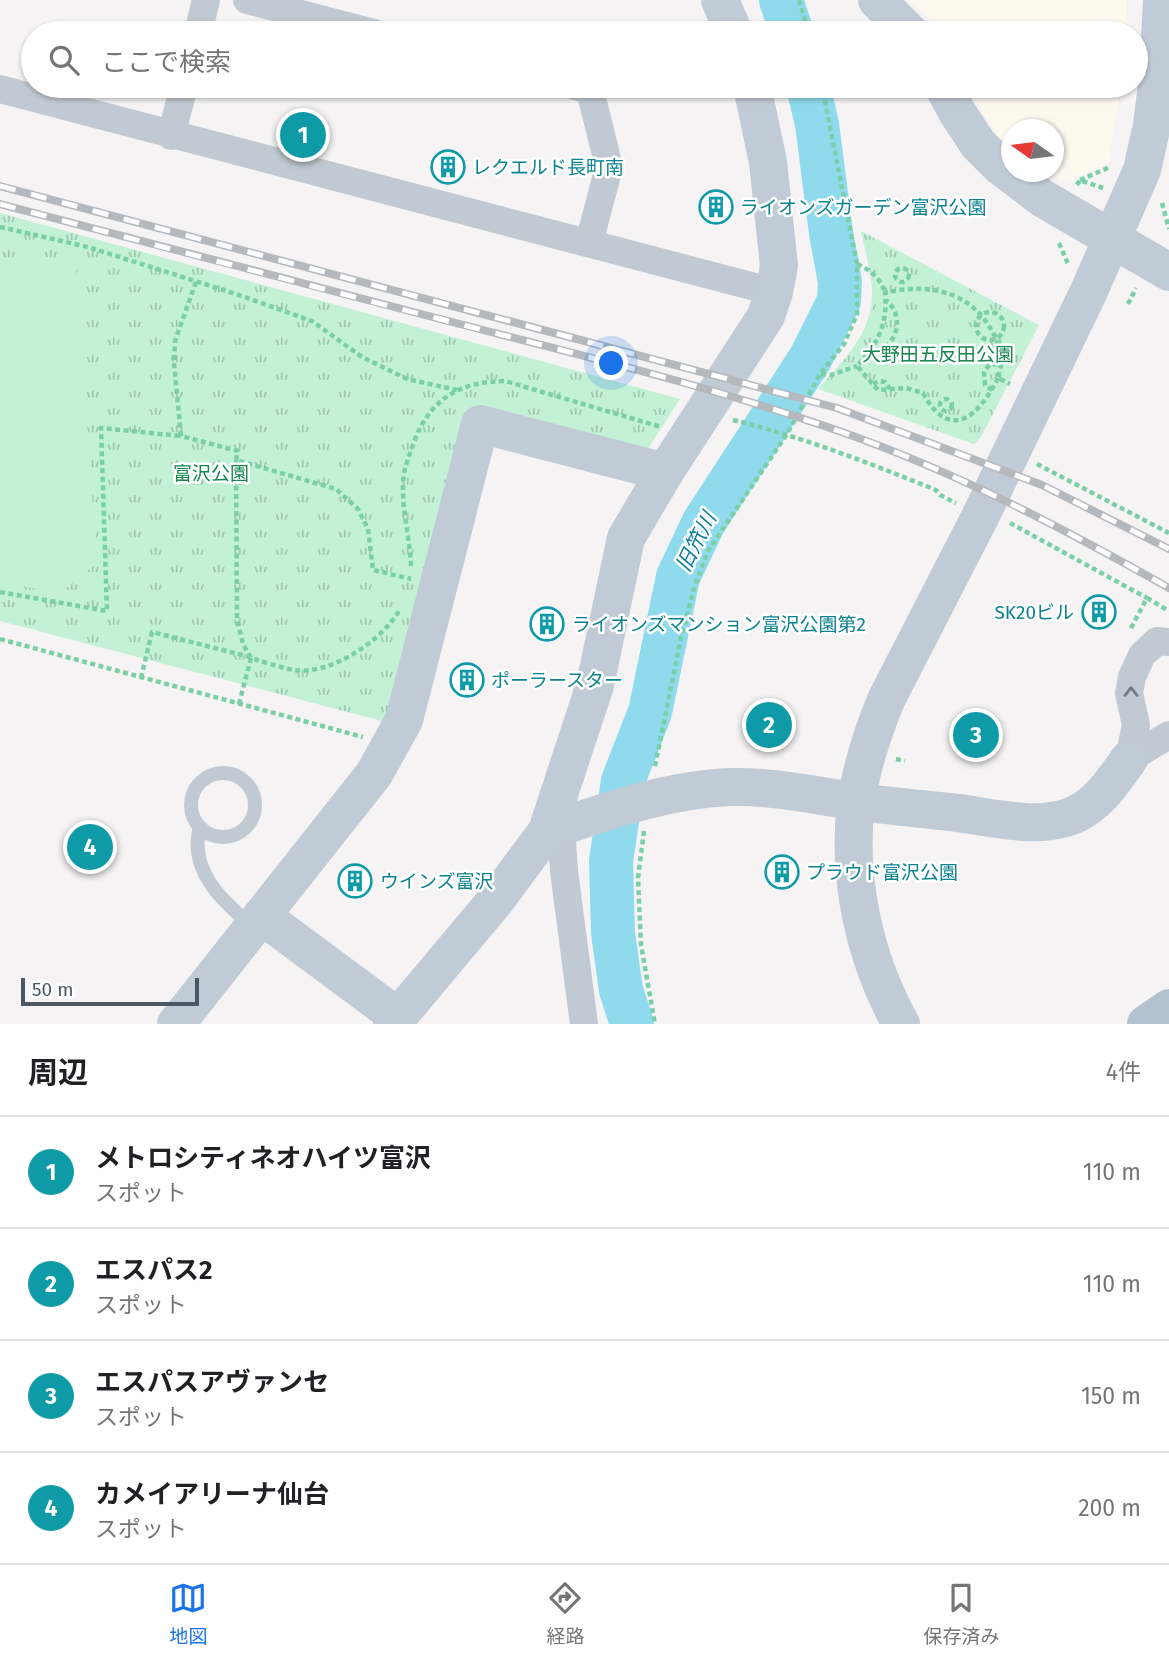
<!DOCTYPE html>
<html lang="ja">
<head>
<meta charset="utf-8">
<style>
  :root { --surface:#fff; --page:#f6f6f6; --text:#202124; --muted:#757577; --line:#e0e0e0; --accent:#1a73e8 }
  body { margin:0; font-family:"Fira Sans","Noto Sans JP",sans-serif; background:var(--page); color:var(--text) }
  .compass { position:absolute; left:1001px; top:119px; width:63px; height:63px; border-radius:50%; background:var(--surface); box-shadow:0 2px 5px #0004; rotate:284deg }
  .scale { position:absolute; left:21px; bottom:18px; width:178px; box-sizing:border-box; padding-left:7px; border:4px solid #4a5661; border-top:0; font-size:19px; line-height:24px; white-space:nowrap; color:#4a5661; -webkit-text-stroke:5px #fff; paint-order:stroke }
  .you { position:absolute; left:612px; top:364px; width:24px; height:24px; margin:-18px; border:5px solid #fff; border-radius:50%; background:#1a73e8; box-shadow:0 0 0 10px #1a73e833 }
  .badge { display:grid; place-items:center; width:46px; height:46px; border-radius:50%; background:var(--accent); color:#fff; font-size:23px; font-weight:700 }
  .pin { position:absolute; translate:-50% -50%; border:4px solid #fff; box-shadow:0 2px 7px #0006 }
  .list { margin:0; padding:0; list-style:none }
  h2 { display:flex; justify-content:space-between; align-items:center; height:91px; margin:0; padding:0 28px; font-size:30px }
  h2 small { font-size:23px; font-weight:400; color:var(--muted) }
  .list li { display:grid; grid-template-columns:46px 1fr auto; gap:21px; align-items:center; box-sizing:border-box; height:112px; padding:0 28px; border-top:2px solid var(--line) }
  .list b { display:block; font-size:26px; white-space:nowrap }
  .list p { margin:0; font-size:23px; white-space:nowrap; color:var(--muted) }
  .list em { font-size:23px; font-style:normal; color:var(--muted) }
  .icon { flex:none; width:38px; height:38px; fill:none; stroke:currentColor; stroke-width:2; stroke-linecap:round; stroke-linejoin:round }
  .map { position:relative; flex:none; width:1169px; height:1024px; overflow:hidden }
  .search { position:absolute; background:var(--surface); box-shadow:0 2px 5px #0004; left:21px; right:21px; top:21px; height:77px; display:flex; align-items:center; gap:18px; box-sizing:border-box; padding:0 24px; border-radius:38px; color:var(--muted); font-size:26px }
  .sheet { height:539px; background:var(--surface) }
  nav { display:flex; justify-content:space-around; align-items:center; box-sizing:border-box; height:98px; border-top:2px solid var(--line); background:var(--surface); font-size:19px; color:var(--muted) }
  nav a { display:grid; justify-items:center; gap:4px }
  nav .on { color:var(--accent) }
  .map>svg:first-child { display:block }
</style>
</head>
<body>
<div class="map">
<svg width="1169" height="1024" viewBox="0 0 1169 1024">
  <defs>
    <pattern id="park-tufts" width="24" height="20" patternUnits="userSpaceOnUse" patternTransform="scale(1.75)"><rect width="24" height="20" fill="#c3f1d5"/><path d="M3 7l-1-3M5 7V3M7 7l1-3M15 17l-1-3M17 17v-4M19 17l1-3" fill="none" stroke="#a0c6b0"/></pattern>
  </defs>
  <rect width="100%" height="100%" fill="#f5f3f3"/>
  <!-- commercial -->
  <g fill="#fdf9ef">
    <path d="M 908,0 L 1127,0 L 1127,33 L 937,33 L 927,16 Z"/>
    <path d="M 966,86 L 1121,86 L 1109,162 L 1066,182 L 1045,172 L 1054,172 L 1054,130 L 1012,130 L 1011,149 L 998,136 Z"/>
  </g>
  <!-- park -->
  <g fill="url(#park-tufts)">
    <path d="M 0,213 L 680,399 L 642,458 L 473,414 L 396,709 L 382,721 L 0,621 Z"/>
    <path d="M 861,231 L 1039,325 L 981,437 L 974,444 L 818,389 C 844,360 873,333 872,291 C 871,271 865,250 861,231 Z"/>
  </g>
  <!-- pitch -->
  <path fill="#c3f1d5" d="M 22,264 L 76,266 L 97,563 L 60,593 L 0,582 L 0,268 Z"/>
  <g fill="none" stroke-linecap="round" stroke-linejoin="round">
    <!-- river -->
    <g stroke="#90daee" stroke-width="44">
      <path d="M 781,0 L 792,33"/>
      <path d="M 632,1024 L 621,990 L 613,933 L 611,861 L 623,781 L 650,712 L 678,577 L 704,522 L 810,359 L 839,301 L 840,282 L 831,233 L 817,124 L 808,86"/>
    </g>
    <!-- path -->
    <g stroke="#7ad0a6" stroke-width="4.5" stroke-dasharray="5 3.5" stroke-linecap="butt">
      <path d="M 799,0 L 809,33"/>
      <path d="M 1080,180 L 1110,167"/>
      <path d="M 1077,185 L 1080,180 L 1103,188"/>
      <path d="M 1162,203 L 1169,229"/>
      <path d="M 0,227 L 88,247 L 233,293 L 312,321 L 362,357 L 407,379 L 457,390"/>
      <path d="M 1059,243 L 1068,264"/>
      <path d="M 857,264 C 871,270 881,279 885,293"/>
      <circle cx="902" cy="275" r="7"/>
      <path d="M 196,282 L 175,341 L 174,363 L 181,436 L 238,451 L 236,460 L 336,489 L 358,509 L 368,529 L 373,570 L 411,579"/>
      <path d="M 1128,304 L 1136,288"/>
      <circle cx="990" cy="326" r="14"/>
      <path d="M 870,354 C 896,349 907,318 886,300"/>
      <path d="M 821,374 L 831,375 L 857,366"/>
      <path d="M 998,378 C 979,416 950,443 923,393 L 906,388 L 878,390 L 857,366 C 878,344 888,324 885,293 C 916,285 952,287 977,311 C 988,321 996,339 1004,352 L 998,378 L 1010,384"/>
      <path d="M 873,384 L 879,381 L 885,382 L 890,389"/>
      <path d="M 992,390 L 985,385 L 984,372 L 989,365 L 1003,364"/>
      <circle cx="946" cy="405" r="6"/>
      <path d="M 733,420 C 803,437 869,463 936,490 L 940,495 L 956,503"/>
      <path d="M 236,460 L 237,620 L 243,644 L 251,658"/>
      <path d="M 1037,464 L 1169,533"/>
      <path d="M 1010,523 L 1147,598"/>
      <path d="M 411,566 C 410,538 402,512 403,484 C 403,470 409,456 414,442 C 431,398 459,382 505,381 L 661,427"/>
      <path d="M 0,592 L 107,611 L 101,428 L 181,436"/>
      <path d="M 1131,628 L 1147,598 L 1169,611"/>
      <path d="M 0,639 L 363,737"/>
      <path d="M 141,678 L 152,632 L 250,657"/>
      <path d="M 239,704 L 251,658 C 264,662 279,667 293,670 C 330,676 381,641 399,611"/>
      <path d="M 896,759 L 905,761"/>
      <path d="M 655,766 L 681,638 L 694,588 L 708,551 L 787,434 L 820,374 L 844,344 L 857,314 L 857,264 L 822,86"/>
      <path d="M 644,831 L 638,878 L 641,945 L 655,1024"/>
    </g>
    <!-- lane -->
    <g stroke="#c1cad2" stroke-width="14">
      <circle cx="223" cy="805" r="32"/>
      <path d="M 200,827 C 188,870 222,901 252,926"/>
    </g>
    <!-- street -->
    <g stroke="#c1cad2" stroke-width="28">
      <path d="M 247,0 L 374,33"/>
      <path d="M 198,33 L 206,0"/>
      <path d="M 575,86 L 590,90 L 609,167 L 589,243"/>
      <path d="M 0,89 L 774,292"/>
      <path d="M 171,136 L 184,86"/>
      <path d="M 1129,759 L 1136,725 L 1129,693 L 1132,677 L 1142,655 L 1157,641 L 1169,642"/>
      <path d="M 1129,759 L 1169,735"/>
      <path d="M 561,827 L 564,871 L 584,1024"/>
    </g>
    <!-- secondary -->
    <g stroke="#c1cbd6" stroke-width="38">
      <path d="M 720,0 L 734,33"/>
      <path d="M 877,0 L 910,33"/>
      <path d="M 943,86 L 957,112 L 978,144 L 1000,166 L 1042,198 L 1169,272"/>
      <path d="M 547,831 L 595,685 L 626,538 L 665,472 L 766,316 L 774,292 L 779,266 L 768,162 L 752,86"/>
      <path d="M 262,916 L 398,1017"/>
      <path d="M 176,1024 L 374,774 L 404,720 L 480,424 L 665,472"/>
      <path d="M 392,1024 L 496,900 L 547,831 L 561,827 C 615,808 674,789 731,787 C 772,786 813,795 853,801 C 888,806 923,809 958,813 C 995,818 1039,830 1074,815 C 1099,804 1114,780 1129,759"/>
      <path d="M 901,1024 C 864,958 847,878 856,803 C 861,768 873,732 886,700 L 981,515 L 1089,291 L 1142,170 L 1152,125 L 1158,77 L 1162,0"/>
    </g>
    <!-- primary -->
    <path stroke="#b3c2d1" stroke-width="38" d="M 1146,1024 L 1169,1008"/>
    <defs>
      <g id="rail">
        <path d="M 0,186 L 837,408 L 1042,485 L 1169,549"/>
        <path d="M 0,204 C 148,243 296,282 444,320 C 576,354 710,386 839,431 C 954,471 1063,528 1169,588"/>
      </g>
    </defs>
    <!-- rail casing -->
    <use href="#rail" stroke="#b5b8bd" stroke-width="8"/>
    <!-- rail -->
    <use href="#rail" stroke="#fff" stroke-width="5" stroke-dasharray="16" stroke-linecap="butt"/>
  </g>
  <!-- one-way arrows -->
  <defs><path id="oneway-chevron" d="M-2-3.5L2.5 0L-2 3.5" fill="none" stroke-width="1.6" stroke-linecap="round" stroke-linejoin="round" transform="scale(1.75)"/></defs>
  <use stroke="#6e7983" href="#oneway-chevron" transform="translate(1131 692) rotate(-90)"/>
  <!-- icons -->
  <defs>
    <symbol id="building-ring" viewBox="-11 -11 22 22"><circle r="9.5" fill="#fff" stroke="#0f9aa8" stroke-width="1.5"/><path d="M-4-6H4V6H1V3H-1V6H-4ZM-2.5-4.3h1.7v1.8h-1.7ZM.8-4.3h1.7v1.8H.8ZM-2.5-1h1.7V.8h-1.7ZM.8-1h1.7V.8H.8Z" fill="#0f9aa8"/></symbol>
  </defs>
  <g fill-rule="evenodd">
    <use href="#building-ring" x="429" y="148" width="38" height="38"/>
    <use href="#building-ring" x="697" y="188" width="38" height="38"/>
    <use href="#building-ring" x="1080" y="593" width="38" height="38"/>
    <use href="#building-ring" x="528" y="605" width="38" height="38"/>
    <use href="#building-ring" x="448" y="661" width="38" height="38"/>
    <use href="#building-ring" x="763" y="853" width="38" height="38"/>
    <use href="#building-ring" x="336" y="862" width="38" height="38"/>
  </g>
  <g text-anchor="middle" stroke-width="5" stroke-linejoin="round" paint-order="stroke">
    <!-- culture labels -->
    <g font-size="19" fill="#0d838f" stroke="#fff" text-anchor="start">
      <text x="472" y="174">レクエルド長町南</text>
      <text x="740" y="214">ライオンズガーデン富沢公園</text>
      <text x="1074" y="619" text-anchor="end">SK20ビル</text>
      <text x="572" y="631">ライオンズマンション富沢公園第2</text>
      <text x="491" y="687">ポーラースター</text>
      <text x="806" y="879">プラウド富沢公園</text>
      <text x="380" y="888">ウインズ富沢</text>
    </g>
    <!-- park labels -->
    <g font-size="19" fill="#17864f" stroke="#fff">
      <text x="938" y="361">大野田五反田公園</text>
      <text x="211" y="480">富沢公園</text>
    </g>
    <!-- water labels -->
    <g font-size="21" font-style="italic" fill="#0c7c9b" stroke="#fff">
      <text transform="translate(696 542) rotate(-63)" y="7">旧笊川</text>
    </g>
  </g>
</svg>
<svg class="compass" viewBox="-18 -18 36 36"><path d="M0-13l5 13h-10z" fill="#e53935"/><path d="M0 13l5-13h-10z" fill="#757577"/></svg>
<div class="scale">50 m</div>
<div class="you"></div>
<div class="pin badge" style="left:303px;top:135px;background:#0f9aa8">1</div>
<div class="pin badge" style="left:769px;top:725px;background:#0f9aa8">2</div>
<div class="pin badge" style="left:976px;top:735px;background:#0f9aa8">3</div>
<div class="pin badge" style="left:90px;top:847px;background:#0f9aa8">4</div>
<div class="search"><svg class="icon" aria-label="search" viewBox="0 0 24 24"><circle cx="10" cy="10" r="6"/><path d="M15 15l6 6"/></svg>ここで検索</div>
</div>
<section class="sheet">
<h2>周辺<small>4件</small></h2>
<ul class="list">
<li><span class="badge" style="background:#0f9aa8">1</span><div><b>メトロシティネオハイツ富沢</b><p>スポット</p></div><em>110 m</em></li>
<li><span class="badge" style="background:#0f9aa8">2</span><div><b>エスパス2</b><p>スポット</p></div><em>110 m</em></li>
<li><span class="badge" style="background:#0f9aa8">3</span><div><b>エスパスアヴァンセ</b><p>スポット</p></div><em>150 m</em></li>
<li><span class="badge" style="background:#0f9aa8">4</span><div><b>カメイアリーナ仙台</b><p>スポット</p></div><em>200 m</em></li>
</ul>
</section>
<nav>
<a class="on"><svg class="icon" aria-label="map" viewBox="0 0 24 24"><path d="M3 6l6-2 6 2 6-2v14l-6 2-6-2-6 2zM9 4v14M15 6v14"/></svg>地図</a>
<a><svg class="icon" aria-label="directions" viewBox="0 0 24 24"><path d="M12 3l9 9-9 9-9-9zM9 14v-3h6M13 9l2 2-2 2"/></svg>経路</a>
<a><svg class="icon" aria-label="saved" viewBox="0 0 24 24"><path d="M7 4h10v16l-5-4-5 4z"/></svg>保存済み</a>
</nav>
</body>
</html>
